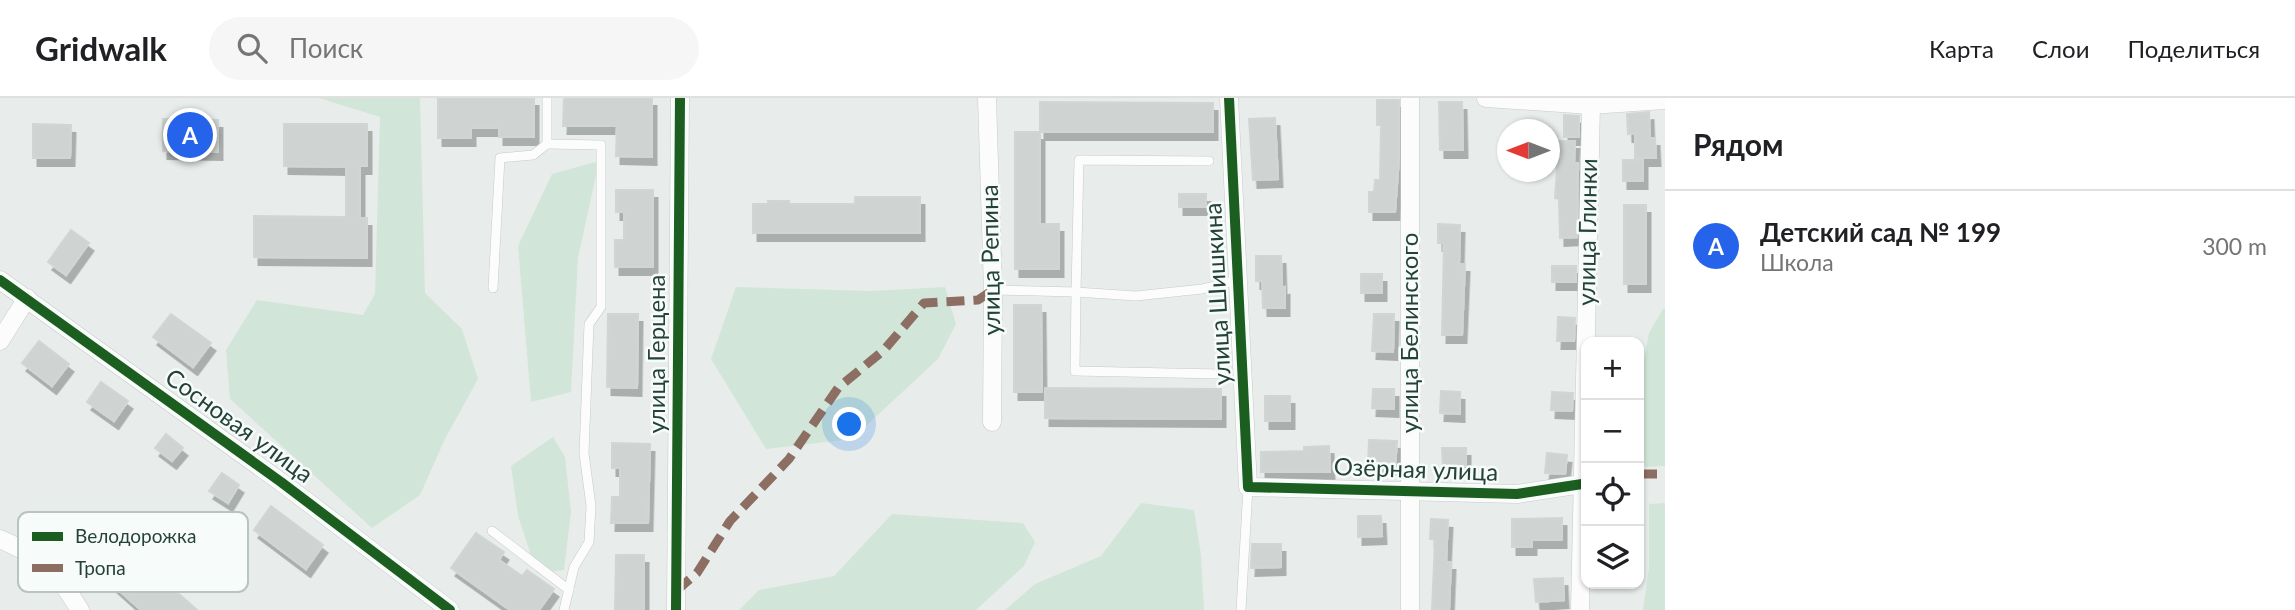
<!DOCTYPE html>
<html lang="ru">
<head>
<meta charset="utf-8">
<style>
  :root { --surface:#fff; --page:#f6f6f6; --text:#202124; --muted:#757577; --line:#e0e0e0; --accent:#2563eb }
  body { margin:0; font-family:Lato,sans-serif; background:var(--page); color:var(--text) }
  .controls { position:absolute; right:21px; bottom:21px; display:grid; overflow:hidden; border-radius:14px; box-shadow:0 2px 5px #0004 }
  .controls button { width:63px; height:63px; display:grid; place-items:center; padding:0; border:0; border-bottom:2px solid var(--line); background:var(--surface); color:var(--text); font:35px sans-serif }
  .compass { position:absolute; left:1497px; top:21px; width:63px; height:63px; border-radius:50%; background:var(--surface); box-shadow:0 2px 5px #0004; rotate:270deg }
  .you { position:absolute; left:850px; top:327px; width:24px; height:24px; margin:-18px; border:5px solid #fff; border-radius:50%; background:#1a73e8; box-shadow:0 0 0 10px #1a73e833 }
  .badge { display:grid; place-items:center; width:46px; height:46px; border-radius:50%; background:var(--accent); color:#fff; font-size:23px; font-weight:700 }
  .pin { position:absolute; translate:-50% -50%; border:4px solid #fff; box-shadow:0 2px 7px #0006 }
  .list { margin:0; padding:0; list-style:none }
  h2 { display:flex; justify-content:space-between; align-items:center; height:91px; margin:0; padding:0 28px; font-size:30px }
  h2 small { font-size:23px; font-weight:400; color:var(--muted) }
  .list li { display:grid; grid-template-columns:46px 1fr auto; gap:21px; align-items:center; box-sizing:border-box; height:112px; padding:0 28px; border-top:2px solid var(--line) }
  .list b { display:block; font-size:26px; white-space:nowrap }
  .list p { margin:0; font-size:23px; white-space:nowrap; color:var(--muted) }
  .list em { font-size:23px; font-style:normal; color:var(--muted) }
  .icon { flex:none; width:38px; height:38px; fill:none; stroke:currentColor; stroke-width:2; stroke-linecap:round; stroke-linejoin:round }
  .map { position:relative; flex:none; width:1665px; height:512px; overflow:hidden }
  header { display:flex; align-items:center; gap:42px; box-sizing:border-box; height:98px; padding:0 35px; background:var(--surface); border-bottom:2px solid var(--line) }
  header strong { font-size:33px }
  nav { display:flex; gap:38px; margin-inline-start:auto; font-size:24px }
  .search { width:490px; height:63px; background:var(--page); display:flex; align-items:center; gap:18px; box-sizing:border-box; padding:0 24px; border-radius:38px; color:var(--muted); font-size:26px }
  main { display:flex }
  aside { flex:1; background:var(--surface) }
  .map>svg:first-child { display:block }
</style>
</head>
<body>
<header>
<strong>Gridwalk</strong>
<div class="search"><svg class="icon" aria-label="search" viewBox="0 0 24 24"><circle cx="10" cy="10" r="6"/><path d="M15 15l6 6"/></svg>Поиск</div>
<nav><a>Карта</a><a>Слои</a><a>Поделиться</a></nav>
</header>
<main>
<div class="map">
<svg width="1665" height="512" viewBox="0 0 1665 512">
  <defs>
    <filter id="shadow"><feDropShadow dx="4.5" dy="8" stdDeviation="0" flood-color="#0004"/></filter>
  </defs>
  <rect width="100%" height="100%" fill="#e8edeb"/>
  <!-- green -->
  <g fill="#d1e6d8">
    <path d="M 319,0 L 420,0 L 425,195 L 462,231 L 478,281 L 445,341 L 420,397 L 372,430 L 230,301 L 226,252 L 257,202 L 363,217 L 375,196 L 380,19 Z"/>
    <path d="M 599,63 L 578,160 L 571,294 L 531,304 L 518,148 L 552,76 Z"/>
    <path d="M 736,189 L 871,193 L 945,189 L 956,226 L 938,261 L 852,341 L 766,351 L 711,261 Z"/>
    <path d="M 1663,211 L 1665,211 L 1665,368 L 1645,369 L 1639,314 L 1639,288 L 1649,235 Z"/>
    <path d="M 553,339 L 565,359 L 571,414 L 564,472 L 537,475 L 518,418 L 511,368 Z"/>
    <path d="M 1141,405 L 1194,412 L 1201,457 L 1204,512 L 1005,512 L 1035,486 L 1101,458 Z"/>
    <path d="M 1665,405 L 1665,512 L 1643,512 L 1649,470 L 1649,406 Z"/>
    <path d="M 892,416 L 1023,425 L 1035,444 L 1024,468 L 976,512 L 739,512 L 759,492 L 834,478 Z"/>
  </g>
  <!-- building -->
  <g fill="#cfd4d2" stroke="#d1d6d4" stroke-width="2" filter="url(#shadow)">
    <path d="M 438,0 L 534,0 L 534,39 L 499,39 L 499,30 L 471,30 L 471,40 L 438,40 Z"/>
    <path d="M 564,0 L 652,0 L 652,59 L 616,58 L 617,28 L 563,28 Z"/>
    <path d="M 1377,2 L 1399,2 L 1399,60 L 1395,114 L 1369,114 L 1369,94 L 1374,94 L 1375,82 L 1380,82 L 1381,27 L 1377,27 Z"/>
    <path d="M 1040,4 L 1213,5 L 1213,34 L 1040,34 Z"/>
    <path d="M 1439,4 L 1462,4 L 1463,52 L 1440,52 Z"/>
    <path d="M 1649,14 L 1650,40 L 1655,40 L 1656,60 L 1635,60 L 1635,35 L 1628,36 L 1627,16 Z"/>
    <path d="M 1564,17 L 1579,18 L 1579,39 L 1564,39 Z"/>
    <path d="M 1275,20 L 1278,81 L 1253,82 L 1249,21 Z"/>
    <path d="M 163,21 L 218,22 L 218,54 L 163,53 Z"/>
    <path d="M 33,26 L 71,27 L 70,60 L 33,60 Z"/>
    <path d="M 284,26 L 367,26 L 367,68 L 360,68 L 360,120 L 367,120 L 367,160 L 254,159 L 254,118 L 346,119 L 346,69 L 284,68 Z"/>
    <path d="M 1015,34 L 1040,34 L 1040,126 L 1059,126 L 1059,171 L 1015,171 Z"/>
    <path d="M 1559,43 L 1575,43 L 1574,65 L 1578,65 L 1577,139 L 1560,140 L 1559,101 L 1555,100 Z"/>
    <rect x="1623" y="62" width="20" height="21"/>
    <path d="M 616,92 L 653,92 L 653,169 L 615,169 L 615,142 L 624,142 L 624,114 L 616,114 Z"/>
    <rect x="1179" y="96" width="27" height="13"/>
    <path d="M 855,99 L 920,99 L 920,135 L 753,135 L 753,106 L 768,106 L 768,103 L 789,103 L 789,106 L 855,106 Z"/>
    <rect x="1624" y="107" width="22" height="79"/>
    <path d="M 1438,126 L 1460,127 L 1459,166 L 1465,166 L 1462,237 L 1442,237 L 1444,145 L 1438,145 Z"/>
    <path d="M 71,132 L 89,145 L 66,177 L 48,164 Z"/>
    <path d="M 1256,158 L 1281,158 L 1282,190 L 1285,189 L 1285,210 L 1263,210 L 1262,183 L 1256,183 Z"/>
    <rect x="1552" y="168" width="24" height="16"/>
    <rect x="1361" y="176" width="21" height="19"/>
    <path d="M 1014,207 L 1041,207 L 1042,294 L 1014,294 Z"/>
    <path d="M 171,216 L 211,245 L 193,269 L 153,239 Z"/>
    <path d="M 608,216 L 638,216 L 637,290 L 607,289 Z"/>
    <path d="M 1374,216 L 1394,216 L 1393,254 L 1372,253 Z"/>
    <path d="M 1558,219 L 1575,220 L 1574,243 L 1557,243 Z"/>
    <path d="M 39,243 L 69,266 L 52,288 L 22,265 Z"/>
    <path d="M 101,284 L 128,303 L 114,323 L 87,304 Z"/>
    <path d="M 1045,290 L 1221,291 L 1221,321 L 1045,320 Z"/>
    <path d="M 1373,291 L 1394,291 L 1394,311 L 1372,310 Z"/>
    <path d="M 1441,293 L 1460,294 L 1460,316 L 1440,315 Z"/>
    <path d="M 1552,294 L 1573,295 L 1572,313 L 1551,312 Z"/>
    <rect x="1265" y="298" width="25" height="25"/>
    <path d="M 166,336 L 183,350 L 172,363 L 155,350 Z"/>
    <path d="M 1369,342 L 1397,343 L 1395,369 L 1368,368 Z"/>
    <path d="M 612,345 L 650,346 L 648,425 L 611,425 L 612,399 L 620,399 L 620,370 L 612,370 Z"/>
    <path d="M 1329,348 L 1330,374 L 1261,374 L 1261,354 L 1304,353 L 1304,349 Z"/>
    <path d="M 1442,350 L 1466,350 L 1466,368 L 1443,368 Z"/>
    <path d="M 1547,355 L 1567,357 L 1565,376 L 1545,375 Z"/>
    <path d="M 222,375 L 239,387 L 228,405 L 209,393 Z"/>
    <path d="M 271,408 L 323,447 L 306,471 L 254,432 Z"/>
    <path d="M 1358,418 L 1381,418 L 1382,438 L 1358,439 Z"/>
    <path d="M 1562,420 L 1562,442 L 1532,442 L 1532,449 L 1512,449 L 1512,421 Z"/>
    <path d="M 1431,421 L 1448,422 L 1446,464 L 1451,464 L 1449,512 L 1432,512 L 1435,442 L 1430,441 Z"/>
    <path d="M 476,435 L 504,454 L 499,462 L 522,478 L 527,472 L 554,491 L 539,512 L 510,512 L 451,470 Z"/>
    <path d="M 1252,446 L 1281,446 L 1281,469 L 1251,470 Z"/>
    <path d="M 616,457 L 644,457 L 644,512 L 615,512 Z"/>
    <path d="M 137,458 L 197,512 L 141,512 L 112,486 Z"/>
    <path d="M 1563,480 L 1564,502 L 1536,504 L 1534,481 Z"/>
  </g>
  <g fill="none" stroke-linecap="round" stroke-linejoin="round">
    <defs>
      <g id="lane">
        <path d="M 547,0 L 547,46 L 601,47 L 601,209 L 589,226 L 584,355 L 591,408 L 589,444 L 574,469 L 564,512"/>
        <path d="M 1209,63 L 1079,62 L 1076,194 L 1136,198 L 1202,191 L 1238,182"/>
        <path d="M 493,190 L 500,60 L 533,57 L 547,46"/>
        <path d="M 993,192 L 1076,194 L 1075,273 L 1220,276"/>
        <path d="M 492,433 L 569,492"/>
        <path d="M 1241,512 L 1248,389"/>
      </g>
      <g id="street">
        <path d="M 987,0 L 993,192 L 992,324"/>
        <path d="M 1229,0 L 1248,389 L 1517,396 L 1582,386"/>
        <path d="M 1486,0 L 1591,7 L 1665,2"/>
        <path d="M 0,182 L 281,384 L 450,512"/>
        <path d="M 0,243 L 27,200"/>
        <path d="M 0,441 C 47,462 53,470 80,512"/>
        <path d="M 676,512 L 680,0"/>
        <path d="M 1410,512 L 1410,0"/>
        <path d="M 1580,512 L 1591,7"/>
      </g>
    </defs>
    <!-- lane casing -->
    <use href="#lane" stroke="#c5cac8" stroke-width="10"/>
    <!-- street casing -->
    <use href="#street" stroke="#c5cac8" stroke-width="19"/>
    <!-- lane -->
    <use href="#lane" stroke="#fcfcfc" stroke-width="9"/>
    <!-- street -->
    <use href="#street" stroke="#fcfcfc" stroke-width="18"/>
    <!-- quiet -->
    <g stroke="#8d6e63" stroke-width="9" stroke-dasharray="18 9" stroke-linecap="butt">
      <path d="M 1639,376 L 1665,376"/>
      <path d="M 676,493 L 697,475 L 730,423 L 789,361 L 838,290 L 884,252 L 924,205 L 978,202 L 993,192"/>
    </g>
    <defs>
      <g id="cycleway">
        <path d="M 1229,0 L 1248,389 L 1517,396 L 1582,386"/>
        <path d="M 0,182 L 281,384 L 450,512"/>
        <path d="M 676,512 L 680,0"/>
      </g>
    </defs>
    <!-- cycleway casing -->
    <use href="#cycleway" stroke="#f7fbf9" stroke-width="15"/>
    <!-- cycleway -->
    <use href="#cycleway" stroke="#1b5e20" stroke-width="10"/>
  </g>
  <g text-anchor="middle" stroke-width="5" stroke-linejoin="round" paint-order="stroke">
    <!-- street labels -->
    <g font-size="24" fill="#24423a" stroke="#f7fbf9">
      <text transform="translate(1588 134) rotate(-89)" y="8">улица Глинки</text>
      <text transform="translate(991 162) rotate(-91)" y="8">улица Репина</text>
      <text transform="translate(1218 196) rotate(-93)" y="8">улица Шишкина</text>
      <text transform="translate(1410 235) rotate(-90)" y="8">улица Белинского</text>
      <text transform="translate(657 256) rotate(-90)" y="8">улица Герцена</text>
      <text transform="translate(239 328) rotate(36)" y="8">Сосновая улица</text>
      <text transform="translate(1416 372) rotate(2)" y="8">Озёрная улица</text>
    </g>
  </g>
  <!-- legend -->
  <rect x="18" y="414" width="230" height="80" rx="10" fill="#f7fbf9" stroke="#b8c4c0" stroke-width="2"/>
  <rect x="32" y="434" width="31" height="9" fill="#1b5e20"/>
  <rect x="32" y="466" width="31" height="8" fill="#8d6e63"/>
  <g font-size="19" fill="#24423a">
    <text x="75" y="445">Велодорожка</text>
    <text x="75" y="477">Тропа</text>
  </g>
</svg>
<div class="controls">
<button>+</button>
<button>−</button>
<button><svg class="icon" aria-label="locate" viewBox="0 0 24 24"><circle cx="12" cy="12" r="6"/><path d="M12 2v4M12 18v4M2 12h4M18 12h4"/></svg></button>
<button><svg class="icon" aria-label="layers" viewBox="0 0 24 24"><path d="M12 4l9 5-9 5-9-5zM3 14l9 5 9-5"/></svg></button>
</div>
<svg class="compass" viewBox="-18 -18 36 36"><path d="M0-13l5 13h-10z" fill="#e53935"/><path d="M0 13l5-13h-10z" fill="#757577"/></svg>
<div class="you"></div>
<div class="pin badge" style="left:190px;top:37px">A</div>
</div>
<aside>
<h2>Рядом<small></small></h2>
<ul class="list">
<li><span class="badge">A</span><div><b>Детский сад № 199</b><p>Школа</p></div><em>300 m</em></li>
</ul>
</aside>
</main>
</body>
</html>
